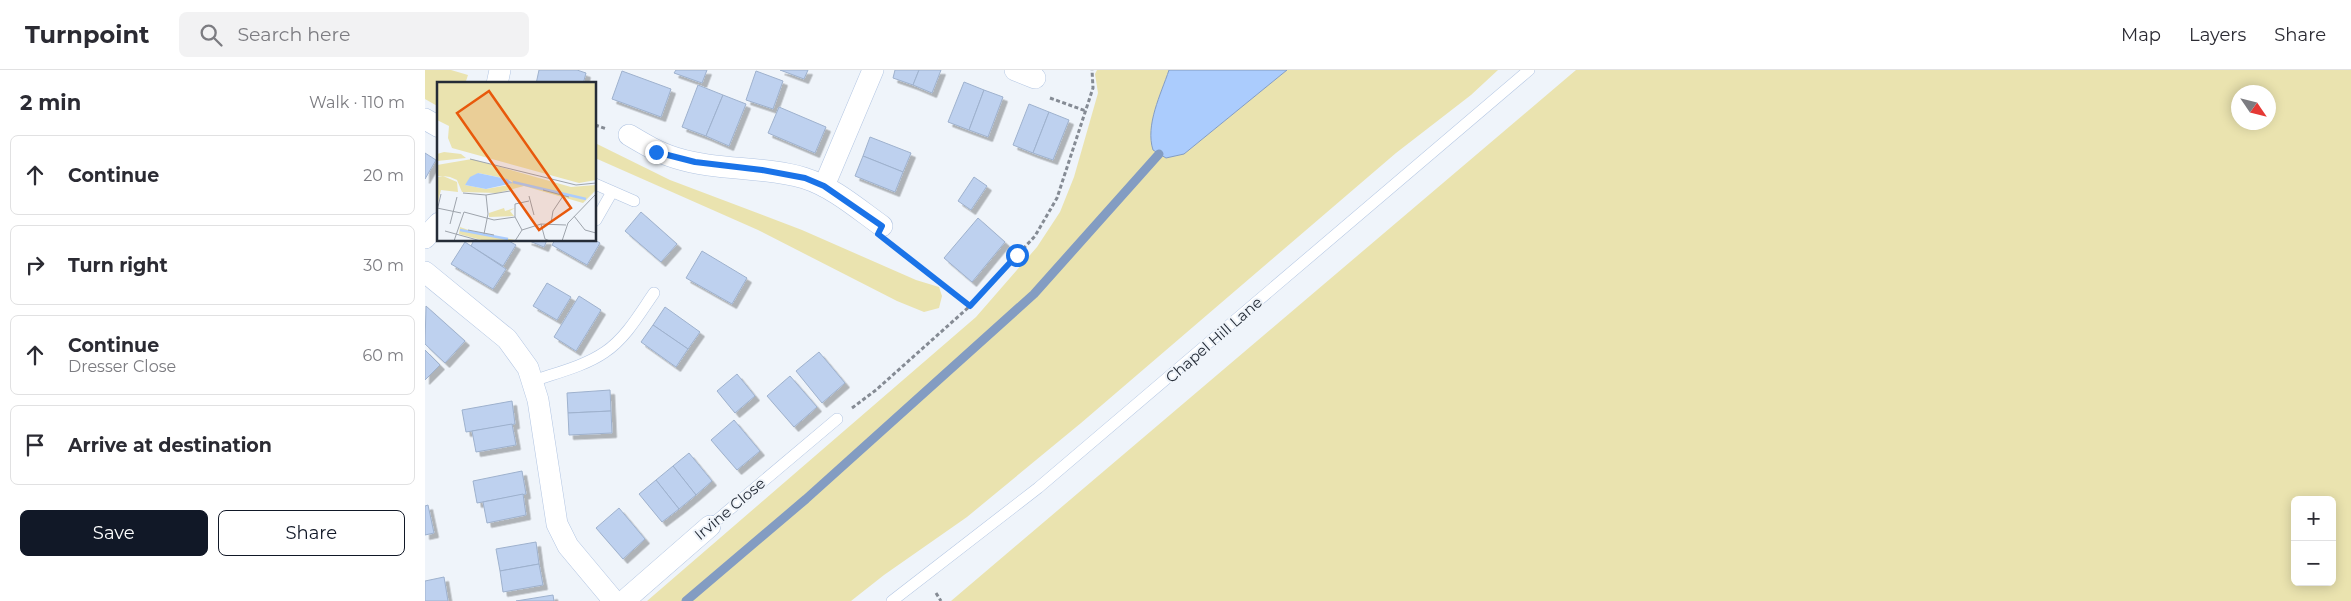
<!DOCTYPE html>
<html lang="en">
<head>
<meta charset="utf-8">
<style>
  :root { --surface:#fff; --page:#f2f2f3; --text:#2b2b33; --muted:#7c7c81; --line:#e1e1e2; --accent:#111827 }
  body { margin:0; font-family:Montserrat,sans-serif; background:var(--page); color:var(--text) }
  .controls { position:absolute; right:15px; bottom:15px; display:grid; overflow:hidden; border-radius:8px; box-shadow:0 2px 12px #0003 }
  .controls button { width:45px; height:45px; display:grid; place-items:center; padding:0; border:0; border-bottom:1px solid var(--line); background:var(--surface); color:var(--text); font:25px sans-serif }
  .compass { position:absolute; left:1806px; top:15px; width:45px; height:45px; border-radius:50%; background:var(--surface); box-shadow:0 2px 12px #0003; rotate:125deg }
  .stop { position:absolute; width:15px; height:15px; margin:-11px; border:4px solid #1a73e8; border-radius:50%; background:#fff }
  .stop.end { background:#1a73e8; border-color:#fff; box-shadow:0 1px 5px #0008 }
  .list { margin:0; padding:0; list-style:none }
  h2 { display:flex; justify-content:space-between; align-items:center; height:65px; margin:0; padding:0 20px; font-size:21px }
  h2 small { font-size:16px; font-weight:400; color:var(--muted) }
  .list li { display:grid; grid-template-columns:32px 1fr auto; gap:15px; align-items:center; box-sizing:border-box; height:80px; margin:0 10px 10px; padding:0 10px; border:1px solid var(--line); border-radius:8px }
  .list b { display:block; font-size:19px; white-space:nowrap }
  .list p { margin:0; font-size:16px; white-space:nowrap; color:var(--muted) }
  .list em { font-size:16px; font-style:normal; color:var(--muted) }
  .actions { display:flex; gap:10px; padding:15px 20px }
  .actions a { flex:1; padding:11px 0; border:1px solid var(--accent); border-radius:8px; text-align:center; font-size:18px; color:var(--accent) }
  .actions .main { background:var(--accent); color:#fff }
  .icon { flex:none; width:28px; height:28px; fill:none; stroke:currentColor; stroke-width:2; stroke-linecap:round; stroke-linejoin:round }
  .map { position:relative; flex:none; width:1926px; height:531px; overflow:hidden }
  header { display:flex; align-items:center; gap:30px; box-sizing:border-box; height:70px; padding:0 25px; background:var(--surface); border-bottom:1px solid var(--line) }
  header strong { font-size:24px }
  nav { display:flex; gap:28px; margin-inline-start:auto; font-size:18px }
  .search { width:350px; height:45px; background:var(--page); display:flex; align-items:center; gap:12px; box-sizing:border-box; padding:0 18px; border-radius:8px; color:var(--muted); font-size:19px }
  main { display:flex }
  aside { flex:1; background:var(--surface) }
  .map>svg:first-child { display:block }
</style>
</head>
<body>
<header>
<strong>Turnpoint</strong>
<div class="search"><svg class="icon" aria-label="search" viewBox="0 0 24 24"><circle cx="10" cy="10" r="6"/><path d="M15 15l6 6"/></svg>Search here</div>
<nav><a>Map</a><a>Layers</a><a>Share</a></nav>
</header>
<main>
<aside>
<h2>2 min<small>Walk · 110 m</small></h2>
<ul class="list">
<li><svg class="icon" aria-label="ahead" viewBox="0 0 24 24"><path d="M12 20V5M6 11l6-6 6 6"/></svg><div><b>Continue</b></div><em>20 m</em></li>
<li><svg class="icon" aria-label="right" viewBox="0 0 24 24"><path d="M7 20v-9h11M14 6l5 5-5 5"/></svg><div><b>Turn right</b></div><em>30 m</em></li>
<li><svg class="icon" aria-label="ahead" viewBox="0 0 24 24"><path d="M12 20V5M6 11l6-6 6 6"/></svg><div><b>Continue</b><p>Dresser Close</p></div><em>60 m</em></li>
<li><svg class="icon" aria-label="arrive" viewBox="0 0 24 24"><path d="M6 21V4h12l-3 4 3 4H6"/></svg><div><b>Arrive at destination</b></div></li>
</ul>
<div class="actions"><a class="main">Save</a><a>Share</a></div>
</aside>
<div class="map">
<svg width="1926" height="531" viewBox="0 0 1926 531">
  <defs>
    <filter id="shadow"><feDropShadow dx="4.5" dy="4.5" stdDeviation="0" flood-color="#0004"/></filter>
  </defs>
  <rect width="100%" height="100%" fill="#eff4fa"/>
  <!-- green -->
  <g fill="#eae3af" fill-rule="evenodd">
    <path d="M 0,0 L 26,0 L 43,5 L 40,14 L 14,14 L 14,37 L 0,29 Z"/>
    <path d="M 672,0 L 744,0 C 736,24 720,55 728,80 L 741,88 L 759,84 L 862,0 L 1073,0 L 1046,25 L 971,83 L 656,353 L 542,447 L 459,505 L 426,531 L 222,531 L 551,247 L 612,177 L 635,142 L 649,107 L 673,23 L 670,4 Z"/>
    <path d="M 1151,0 L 1926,0 L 1926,531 L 526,531 ZM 1814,22 L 1844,22 L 1844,52 L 1814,52 ZM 1870,430 L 1907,430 L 1907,512 L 1870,512 Z"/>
    <path d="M 170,73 L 245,110 L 377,160 L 491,210 L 514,217 L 517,226 L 514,238 L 499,242 L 472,231 L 333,160 L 170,88 Z"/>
  </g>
  <!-- water -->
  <path fill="#abccfd" stroke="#839cc2" d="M 744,0 L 862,0 L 759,84 L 741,88 L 728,80 C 720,55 736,24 744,0 Z"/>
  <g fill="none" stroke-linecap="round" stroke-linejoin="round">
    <!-- stream -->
    <path stroke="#839cc2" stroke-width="9" d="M 261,531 L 381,429 L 609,224 L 734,84"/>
  </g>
  <!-- building -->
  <g fill="#bed1ef" stroke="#9eb1cd" filter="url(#shadow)">
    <path d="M 114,0 L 152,0 L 161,3 L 158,14 L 111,14 Z"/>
    <path d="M 251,0 L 282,0 L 277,13 L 249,3 Z"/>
    <path d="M 355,0 L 383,0 L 379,9 Z"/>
    <path d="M 470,0 L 494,0 L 488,15 L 468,8 Z"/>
    <path d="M 494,0 L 516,0 L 507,23 L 488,15 Z"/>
    <path d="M 197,1 L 246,19 L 236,47 L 187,29 Z"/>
    <path d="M 331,1 L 358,11 L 348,39 L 321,30 Z"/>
    <path d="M 539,12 L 559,20 L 544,60 L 523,52 Z"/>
    <path d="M 273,15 L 298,25 L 281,66 L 257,57 Z"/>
    <path d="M 559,20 L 578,27 L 563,67 L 544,60 Z"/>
    <path d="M 298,25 L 321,34 L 304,76 L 281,66 Z"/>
    <path d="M 604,34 L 624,42 L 608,83 L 588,75 Z"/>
    <path d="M 354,37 L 401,57 L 390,83 L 343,63 Z"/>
    <path d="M 624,42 L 644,50 L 628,90 L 608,83 Z"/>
    <path d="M 445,67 L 486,83 L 478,102 L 438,86 Z"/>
    <path d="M 0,83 L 11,90 L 0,109 Z"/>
    <path d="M 438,86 L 478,102 L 470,122 L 430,106 Z"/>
    <path d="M 549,107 L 562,116 L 546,140 L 533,131 Z"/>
    <path d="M 216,142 L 252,174 L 236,192 L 200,161 Z"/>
    <path d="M 553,148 L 580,172 L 547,212 L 519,188 Z"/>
    <path d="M 49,170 L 82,170 L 91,175 L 78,196 L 46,176 Z"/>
    <path d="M 102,170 L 122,170 L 119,177 Z"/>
    <path d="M 130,170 L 170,170 L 175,173 L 162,195 L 127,175 Z"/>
    <path d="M 40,172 L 81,199 L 68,219 L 26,194 Z"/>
    <path d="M 277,181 L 322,208 L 307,234 L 261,208 Z"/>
    <path d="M 122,213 L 146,227 L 132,250 L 108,236 Z"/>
    <path d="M 154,226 L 176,240 L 151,281 L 129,267 Z"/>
    <path d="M 1,236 L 40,271 L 20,293 L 0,274 Z"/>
    <path d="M 240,237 L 275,262 L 263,279 L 228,255 Z"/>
    <path d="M 228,255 L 263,279 L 251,297 L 216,272 Z"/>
    <path d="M 0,280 L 15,295 L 0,310 Z"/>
    <path d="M 394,282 L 420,313 L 397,333 L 371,301 Z"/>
    <path d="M 312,304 L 330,326 L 310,343 L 292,321 Z"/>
    <path d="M 365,306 L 392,337 L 369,357 L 342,326 Z"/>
    <path d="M 185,320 L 186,341 L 143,343 L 142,323 Z"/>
    <path d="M 87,331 L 90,354 L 41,362 L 37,340 Z"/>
    <path d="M 186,341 L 187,363 L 144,365 L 143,343 Z"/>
    <path d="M 309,350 L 335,381 L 312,400 L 286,370 Z"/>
    <path d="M 87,354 L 91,375 L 51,382 L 47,361 Z"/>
    <path d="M 264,383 L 287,411 L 271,425 L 248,396 Z"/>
    <path d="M 248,396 L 271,425 L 254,439 L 231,410 Z"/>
    <path d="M 97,401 L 101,424 L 52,433 L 48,411 Z"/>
    <path d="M 231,410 L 254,439 L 237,452 L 214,424 Z"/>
    <path d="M 98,424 L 101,445 L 62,453 L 58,432 Z"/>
    <path d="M 3,435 L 9,463 L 0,465 L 0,436 Z"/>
    <path d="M 194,438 L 220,469 L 198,489 L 171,458 Z"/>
    <path d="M 111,472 L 114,494 L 75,501 L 71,479 Z"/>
    <path d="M 114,494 L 118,515 L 78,522 L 75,501 Z"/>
    <path d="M 19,507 L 23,531 L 0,531 L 0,511 Z"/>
    <path d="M 128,525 L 129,531 L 91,531 Z"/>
  </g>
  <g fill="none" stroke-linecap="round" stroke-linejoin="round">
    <defs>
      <g id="service">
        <path d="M 170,114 L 209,131"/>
        <path d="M 171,150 L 187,122"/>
        <path d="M 108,311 C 131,303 160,296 180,282 C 201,268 215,243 229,223"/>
        <path d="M 285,456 L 412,349"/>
        <path d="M 467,531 L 613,418 L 1104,0"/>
      </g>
      <g id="minor">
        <path d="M 590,0 L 610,8"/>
        <path d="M 72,14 L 75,0"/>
        <path d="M 0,49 L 14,57"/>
        <path d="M 204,65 C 219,74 234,83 251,88 C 293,101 338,96 379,108 C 408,117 433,139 457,156"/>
        <path d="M 399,116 L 448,0"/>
        <path d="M 0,168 L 14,153"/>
        <path d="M 0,202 L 82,269 L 103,298 L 113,330 L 132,454 L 143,476 L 189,531"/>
        <path d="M 199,531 L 285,456"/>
      </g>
    </defs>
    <!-- service casing -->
    <use href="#service" stroke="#b2c5e2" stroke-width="12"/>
    <!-- minor casing -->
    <use href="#minor" stroke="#b2c5e2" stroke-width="22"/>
    <!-- path -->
    <g stroke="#858b94" stroke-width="3" stroke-dasharray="4 2.5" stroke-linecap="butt">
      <path d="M 625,28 L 661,41"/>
      <path d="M 170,55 L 182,59"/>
      <path d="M 469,177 L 545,236"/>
      <path d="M 427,338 L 451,320 L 545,236 L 610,166 L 632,128 L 668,18 L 667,0"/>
      <path d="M 511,523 L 516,531"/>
    </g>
    <!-- service -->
    <use href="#service" stroke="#fff" stroke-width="11"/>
    <!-- minor -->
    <use href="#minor" stroke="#fff" stroke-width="21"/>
  </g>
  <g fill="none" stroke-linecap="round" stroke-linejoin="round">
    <!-- route -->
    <path stroke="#1a73e8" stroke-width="6" d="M 231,82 L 270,92 L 337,100 L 380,108 L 399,116 L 457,156 L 453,164 L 545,236 L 592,185"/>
  </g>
  <g text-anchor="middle" stroke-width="4" stroke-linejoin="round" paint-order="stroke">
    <!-- street labels -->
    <g font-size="15" fill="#252c37" stroke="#eff4fa">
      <text transform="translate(789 270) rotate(-41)" y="5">Chapel Hill Lane</text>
      <text transform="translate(305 439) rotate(-40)" y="5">Irvine Close</text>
    </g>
  </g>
  <!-- overview -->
  <g transform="translate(12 12)">
    <rect width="159" height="159" fill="#eff4fa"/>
    <path d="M 0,0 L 159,0 L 159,98 L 142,101 L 15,66 L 11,56 L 12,44 L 0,38 ZM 7,70 L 24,72 L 29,76 L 0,79 L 0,72 ZM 35,77 L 134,105 L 159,103 L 159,108 L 146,121 L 87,104 L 60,111 L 25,110 L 20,98 L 13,95 L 6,94 L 20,100 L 21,110 L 4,108 L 0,124 L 0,95 L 6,95 L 0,94 L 0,83 ZM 41,91 L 61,95 L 75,99 L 72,103 L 49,107 L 28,103 ZM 67,126 L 68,129 L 78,126 L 73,129 L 77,134 L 52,135 L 52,131 ZM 23,145 L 40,151 L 78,158 L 48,159 L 22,152 Z" fill="#eae3af" fill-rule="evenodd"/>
    <path d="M 41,91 L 70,97 L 76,101 L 49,107 L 28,103 L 33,95 Z" fill="#abccfd"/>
    <path fill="none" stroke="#abccfd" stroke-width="2.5" d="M 76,100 L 149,117M 23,148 L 71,157"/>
    <path fill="none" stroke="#9ea4ac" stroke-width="1" d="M 33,77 L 139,103 L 159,101M 106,108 L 132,115M 26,111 L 49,113 L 73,109M 92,114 L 97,133M 0,126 L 24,131M 0,129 L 4,112M 137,134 L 148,148 L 159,151M 78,135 L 78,122 L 92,119M 114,141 L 116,129 L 126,114M 13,142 L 20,115M 104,142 L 108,157 L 113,159M 31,148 L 57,153M 8,149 L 44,159M 47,152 L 51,132 L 49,113M 17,159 L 27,130 L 57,138 L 78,135 L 85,148M 78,159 L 85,148 L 104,142 L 129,143M 125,159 L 131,141 L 159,112"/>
    <path fill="#e8590c" fill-opacity="0.15" stroke="#e8590c" stroke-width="2.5" d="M 52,9 L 134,126 L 102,148 L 20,31 Z"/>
    <rect width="159" height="159" fill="none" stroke="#252c37" stroke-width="2.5"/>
  </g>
</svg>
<div class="controls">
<button>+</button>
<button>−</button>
</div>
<svg class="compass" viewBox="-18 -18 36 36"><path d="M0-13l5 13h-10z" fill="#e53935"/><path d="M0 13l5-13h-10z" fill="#7c7c81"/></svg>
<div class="stop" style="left:592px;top:185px"></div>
<div class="stop end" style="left:231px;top:82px"></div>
</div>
</main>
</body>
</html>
